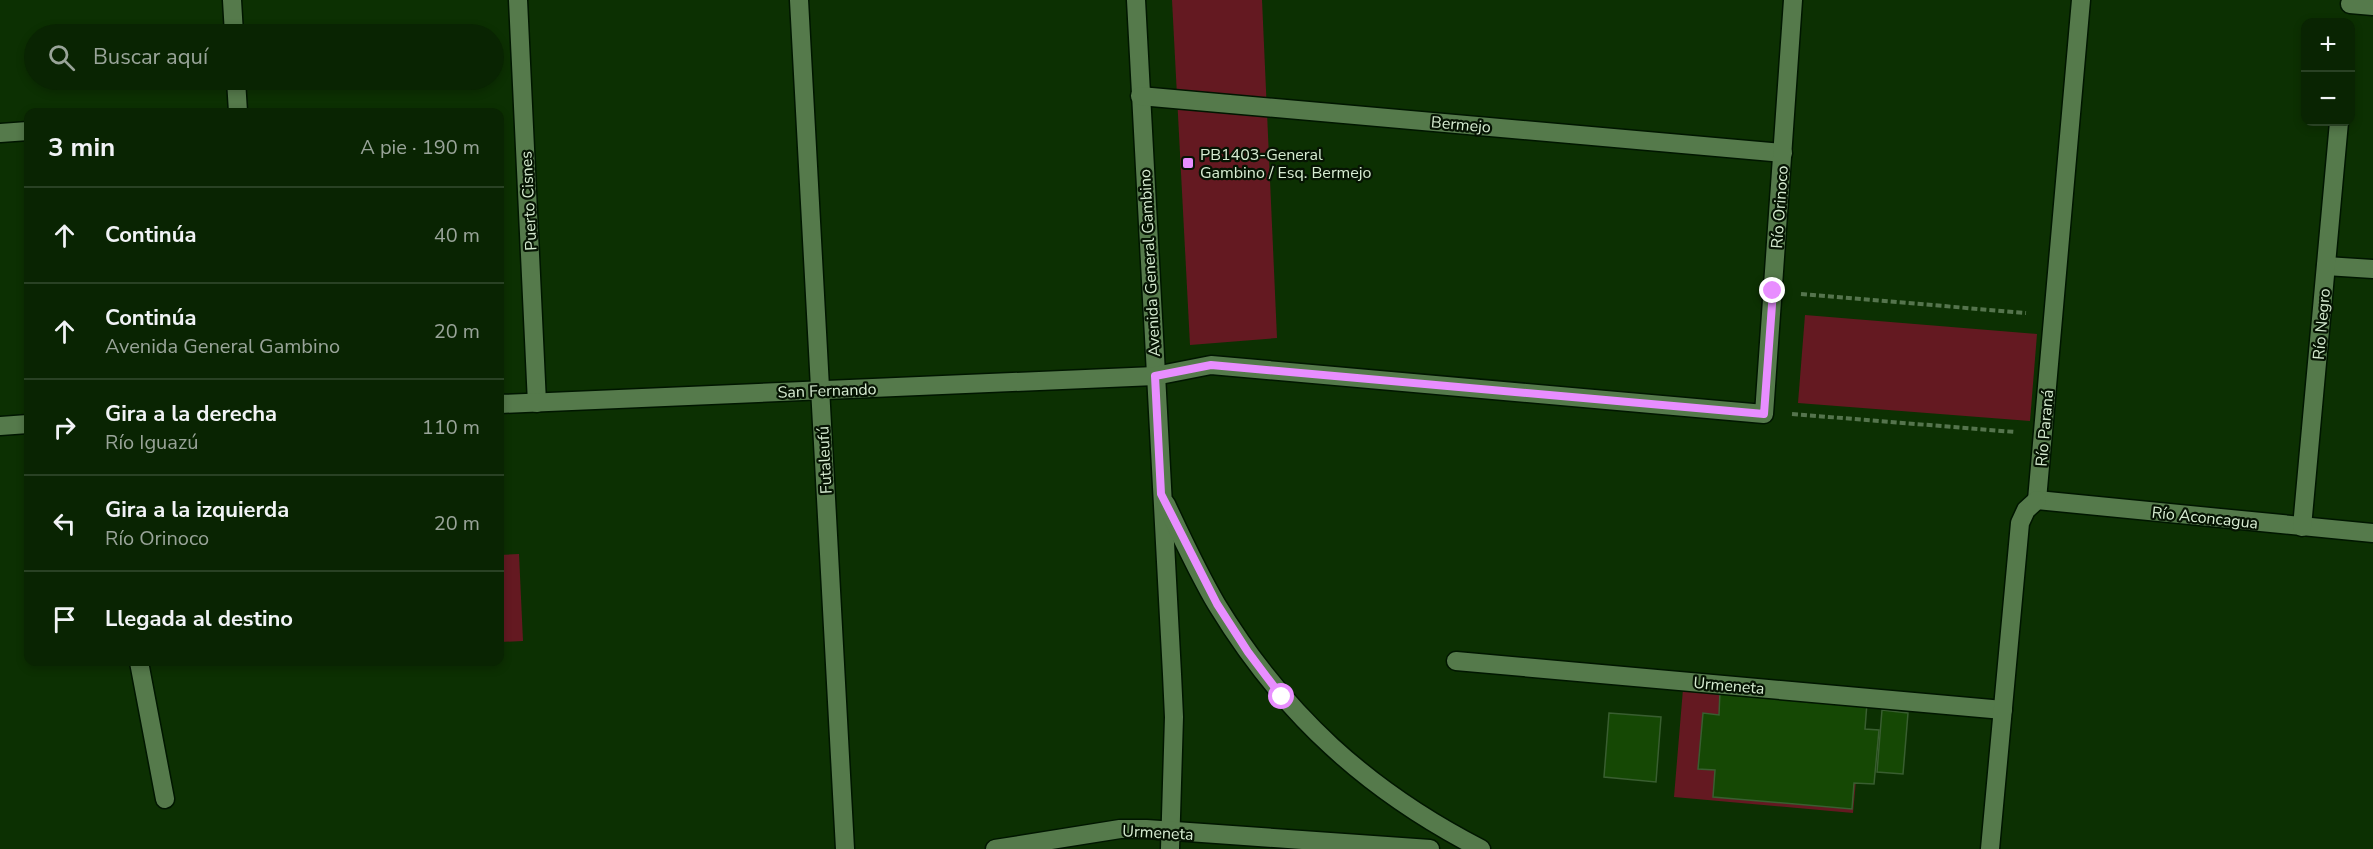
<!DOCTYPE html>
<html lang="es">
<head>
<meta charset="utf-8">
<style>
  :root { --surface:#092402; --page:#122c0c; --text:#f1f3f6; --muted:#99a499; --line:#294124 }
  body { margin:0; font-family:"Nunito Sans",sans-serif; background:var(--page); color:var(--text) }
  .controls { position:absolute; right:18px; top:18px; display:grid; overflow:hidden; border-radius:12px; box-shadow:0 3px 9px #0003 }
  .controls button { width:54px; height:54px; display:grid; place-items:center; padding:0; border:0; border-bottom:2px solid var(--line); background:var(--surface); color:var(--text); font:30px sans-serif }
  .stop { position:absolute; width:18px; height:18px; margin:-14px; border:4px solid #e88eff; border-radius:50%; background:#fff }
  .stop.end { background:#e88eff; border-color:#fff; box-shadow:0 2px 6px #0008 }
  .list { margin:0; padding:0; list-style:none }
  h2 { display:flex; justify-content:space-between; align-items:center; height:78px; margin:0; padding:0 24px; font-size:26px }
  h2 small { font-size:20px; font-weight:400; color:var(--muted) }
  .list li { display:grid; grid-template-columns:39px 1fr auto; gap:18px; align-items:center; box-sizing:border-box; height:96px; padding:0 24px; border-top:2px solid var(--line) }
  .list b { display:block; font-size:22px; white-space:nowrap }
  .list p { margin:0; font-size:20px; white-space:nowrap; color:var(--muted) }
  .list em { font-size:20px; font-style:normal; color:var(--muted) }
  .icon { flex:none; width:33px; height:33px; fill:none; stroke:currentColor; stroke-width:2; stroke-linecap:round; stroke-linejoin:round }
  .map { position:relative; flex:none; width:2373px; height:849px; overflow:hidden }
  .search { position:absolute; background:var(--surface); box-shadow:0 3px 9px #0003; left:24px; top:24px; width:480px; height:66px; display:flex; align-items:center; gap:15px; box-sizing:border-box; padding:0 21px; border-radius:33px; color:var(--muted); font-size:22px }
  .panel { position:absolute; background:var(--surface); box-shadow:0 3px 9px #0003; left:24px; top:108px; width:480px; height:558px; border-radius:12px }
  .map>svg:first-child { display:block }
</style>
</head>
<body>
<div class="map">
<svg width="2373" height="849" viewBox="0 0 2373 849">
  <rect width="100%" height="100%" fill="#0c3002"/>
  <!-- green -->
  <g fill="#641921">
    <path d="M 1172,0 L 1262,0 L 1277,338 L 1190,345 Z"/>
    <path d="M 1805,315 L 2037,334 L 2030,421 L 1798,403 Z"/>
    <path d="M 519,554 L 523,641 L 500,642 L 500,555 Z"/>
    <path d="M 1683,689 L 1863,705 L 1853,813 L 1674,797 Z"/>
  </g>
  <!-- building -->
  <g fill="#154804" stroke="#395e30" stroke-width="1.5">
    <path d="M 1720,691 L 1867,703 L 1865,729 L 1879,730 L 1874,784 L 1854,783 L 1852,809 L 1713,797 L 1715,770 L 1698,769 L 1703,713 L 1719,715 Z"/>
    <path d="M 1882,710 L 1908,713 L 1903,774 L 1877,772 Z"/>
    <path d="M 1609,713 L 1661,717 L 1656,782 L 1604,777 Z"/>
  </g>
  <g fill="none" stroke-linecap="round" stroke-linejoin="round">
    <defs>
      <g id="minor">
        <path d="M 232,0 L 234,34"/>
        <path d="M 518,0 L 537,403"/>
        <path d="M 799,0 L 845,849"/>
        <path d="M 1136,0 L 1172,674 L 1174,717 L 1170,849"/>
        <path d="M 2350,4 L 2373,6"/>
        <path d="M 236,80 L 238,112"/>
        <path d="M 1140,96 L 1783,153"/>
        <path d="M 0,133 L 28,131"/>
        <path d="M 2326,266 L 2373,269"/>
        <path d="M 500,404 L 1155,376 L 1211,365 L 1764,414 L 1793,0"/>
        <path d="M 0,426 L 28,424"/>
        <path d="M 2037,500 L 2081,0"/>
        <path d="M 2037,500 L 2373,533"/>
        <path d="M 1166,504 C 1182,538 1198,573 1217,605 C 1284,715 1368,791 1481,849"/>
        <path d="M 2302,527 L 2339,122"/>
        <path d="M 1456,661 L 2003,710"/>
        <path d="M 139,662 L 165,799"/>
        <path d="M 995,849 L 1120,829 L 1146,829 L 1430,849"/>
        <path d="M 1990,849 L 2020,523 L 2026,510 L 2037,500"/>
      </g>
    </defs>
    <!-- minor casing -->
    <use href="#minor" stroke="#001600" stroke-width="21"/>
    <!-- path -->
    <g stroke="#55744d" stroke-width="4" stroke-dasharray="6 3" stroke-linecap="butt">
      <path d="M 1801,294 L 2026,313"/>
      <path d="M 1792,414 L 2015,432"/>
    </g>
    <!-- minor -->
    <use href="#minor" stroke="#557a4b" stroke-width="18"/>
  </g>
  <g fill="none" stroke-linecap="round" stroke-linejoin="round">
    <!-- route -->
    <path stroke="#e88eff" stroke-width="8" d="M 1282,697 L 1248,652 L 1217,604 L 1161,494 L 1155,376 L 1211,365 L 1764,414 L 1773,291"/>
  </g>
  <!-- markers -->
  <rect fill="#e88eff" stroke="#061403" stroke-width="2" x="1182" y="157" width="12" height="12" rx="3"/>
  <g text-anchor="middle" stroke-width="4.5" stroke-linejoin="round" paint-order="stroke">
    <!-- street labels -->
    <g font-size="16" fill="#d7ecd2" stroke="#061403">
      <text transform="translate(1461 124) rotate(5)" y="6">Bermejo</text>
      <text transform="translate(528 201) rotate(-93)" y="6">Puerto Cisnes</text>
      <text transform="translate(1779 207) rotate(-86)" y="6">Río Orinoco</text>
      <text transform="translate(1149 263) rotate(-93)" y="6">Avenida General Gambino</text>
      <text transform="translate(2321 324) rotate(-85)" y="6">Río Negro</text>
      <text transform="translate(827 390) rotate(-2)" y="6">San Fernando</text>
      <text transform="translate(2044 428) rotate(-85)" y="6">Río Paraná</text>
      <text transform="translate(824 460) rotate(-93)" y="6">Futaleufú</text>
      <text transform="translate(2205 517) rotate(6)" y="6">Río Aconcagua</text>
      <text transform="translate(1729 685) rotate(5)" y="6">Urmeneta</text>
      <text transform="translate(1158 832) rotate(3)" y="6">Urmeneta</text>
    </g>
    <!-- poi labels -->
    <g font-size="16" fill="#d7ecd2" stroke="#061403" text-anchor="start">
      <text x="1200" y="160">PB1403-General<tspan x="1200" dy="18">Gambino / Esq. Bermejo</tspan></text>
    </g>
  </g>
</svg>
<div class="controls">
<button>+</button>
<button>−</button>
</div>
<div class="stop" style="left:1282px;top:697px"></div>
<div class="stop end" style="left:1773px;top:291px"></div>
<div class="search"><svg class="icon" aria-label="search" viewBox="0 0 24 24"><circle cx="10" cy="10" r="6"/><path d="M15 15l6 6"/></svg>Buscar aquí</div>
<section class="panel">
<h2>3 min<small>A pie · 190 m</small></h2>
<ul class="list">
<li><svg class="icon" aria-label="ahead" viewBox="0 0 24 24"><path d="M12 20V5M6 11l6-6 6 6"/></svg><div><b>Continúa</b></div><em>40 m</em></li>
<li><svg class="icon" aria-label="ahead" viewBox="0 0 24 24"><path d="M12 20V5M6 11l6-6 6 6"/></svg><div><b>Continúa</b><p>Avenida General Gambino</p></div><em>20 m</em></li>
<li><svg class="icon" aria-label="right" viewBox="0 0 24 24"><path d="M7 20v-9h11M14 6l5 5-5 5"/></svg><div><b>Gira a la derecha</b><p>Río Iguazú</p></div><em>110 m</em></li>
<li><svg class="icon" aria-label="left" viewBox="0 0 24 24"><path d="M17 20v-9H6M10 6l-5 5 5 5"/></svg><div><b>Gira a la izquierda</b><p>Río Orinoco</p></div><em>20 m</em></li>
<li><svg class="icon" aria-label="arrive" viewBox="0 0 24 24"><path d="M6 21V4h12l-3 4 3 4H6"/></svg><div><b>Llegada al destino</b></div></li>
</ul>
</section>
</div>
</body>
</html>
